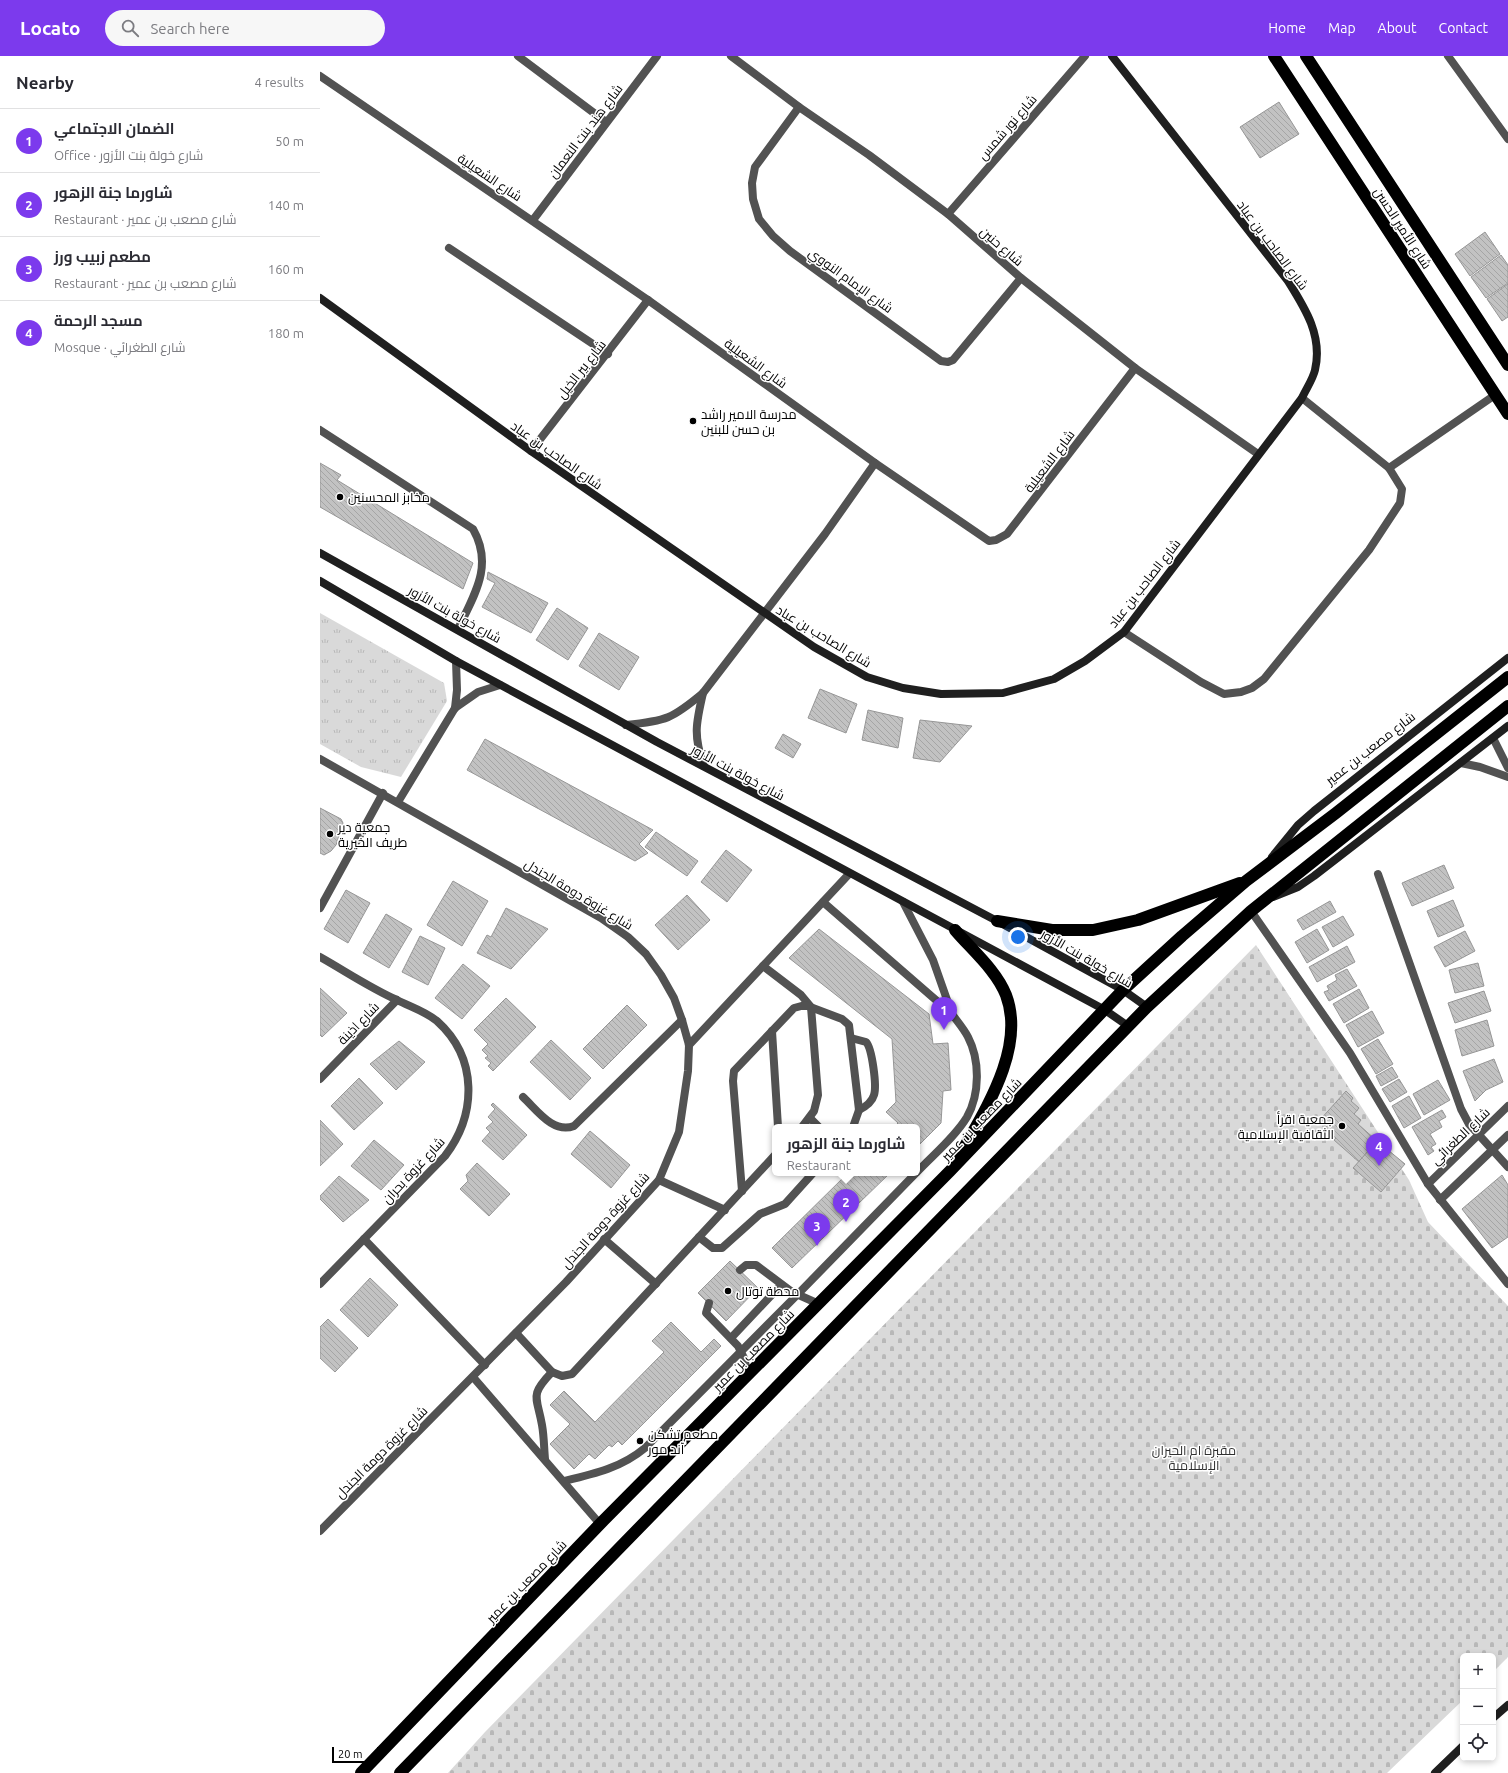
<!DOCTYPE html>
<html lang="en">
<head>
<meta charset="utf-8">
<style>
  :root { --surface:#fff; --page:#f7f7f7; --text:#2b2b33; --muted:#7c7c81; --line:#e1e1e2; --accent:#7c3aed }
  body { margin:0; font-family:Ubuntu,Cairo,sans-serif; background:var(--page); color:var(--text) }
  .controls { position:absolute; right:12px; bottom:12px; display:grid; overflow:hidden; border-radius:6px; box-shadow:0 2px 6px #0003 }
  .controls button { width:36px; height:36px; display:grid; place-items:center; padding:0; border:0; border-bottom:1px solid var(--line); background:var(--surface); color:var(--text); font:20px sans-serif }
  .scale { position:absolute; left:12px; bottom:10px; width:47px; box-sizing:border-box; padding-left:4px; border:2px solid #000; border-top:0; font-size:11px; line-height:14px; white-space:nowrap; color:#000; -webkit-text-stroke:3px #fff; paint-order:stroke }
  .you { position:absolute; left:698px; top:881px; width:14px; height:14px; margin:-10px; border:3px solid #fff; border-radius:50%; background:#1a73e8; box-shadow:0 0 0 6px #1a73e833 }
  .badge { display:grid; place-items:center; width:26px; height:26px; border-radius:50%; background:var(--accent); color:#fff; font-size:13px; font-weight:700 }
  .pin { position:absolute; translate:-50% -33px; filter:drop-shadow(0 1px 2px #0008) }
  .pin::after { content:''; position:absolute; top:21px; width:14px; height:12px; background:inherit; clip-path:polygon(0 0,100% 0,50% 100%) }
  .popup { position:absolute; left:452px; top:1068px; width:148px; height:52px; box-sizing:border-box; display:grid; place-content:center; border-radius:6px; background:var(--surface); filter:drop-shadow(0 1px 3px #0005); font-size:13px; white-space:nowrap; color:var(--muted) }
  .popup b { font-size:15px; color:var(--text) }
  .popup::after { content:''; position:absolute; left:50%; top:100%; margin-left:-8px; border:8px solid transparent; border-top-color:var(--surface) }
  .list { margin:0; padding:0; list-style:none }
  h2 { display:flex; justify-content:space-between; align-items:center; height:52px; margin:0; padding:0 16px; font-size:17px }
  h2 small { font-size:13px; font-weight:400; color:var(--muted) }
  .list li { display:grid; grid-template-columns:26px 1fr auto; gap:12px; align-items:center; box-sizing:border-box; height:64px; padding:0 16px; border-top:1px solid var(--line) }
  .list b { display:block; font-size:15px; white-space:nowrap }
  .list p { margin:0; font-size:13px; white-space:nowrap; color:var(--muted) }
  .list em { font-size:13px; font-style:normal; color:var(--muted) }
  .icon { flex:none; width:22px; height:22px; fill:none; stroke:currentColor; stroke-width:2; stroke-linecap:round; stroke-linejoin:round }
  .map { position:relative; flex:none; width:1188px; height:1717px; overflow:hidden }
  header { display:flex; align-items:center; gap:24px; box-sizing:border-box; height:56px; padding:0 20px; background:var(--accent); color:#fff }
  header strong { font-size:19px }
  nav { display:flex; gap:22px; margin-inline-start:auto; font-size:14px }
  .search { width:280px; height:36px; background:var(--page); display:flex; align-items:center; gap:10px; box-sizing:border-box; padding:0 14px; border-radius:22px; color:var(--muted); font-size:15px }
  main { display:flex }
  aside { flex:1; background:var(--surface) }
  .map>svg:first-child { display:block }
</style>
</head>
<body>
<header>
<strong>Locato</strong>
<div class="search"><svg class="icon" aria-label="search" viewBox="0 0 24 24"><circle cx="10" cy="10" r="6"/><path d="M15 15l6 6"/></svg>Search here</div>
<nav><a>Home</a><a>Map</a><a>About</a><a>Contact</a></nav>
</header>
<main>
<aside>
<h2>Nearby<small>4 results</small></h2>
<ul class="list">
<li><span class="badge">1</span><div><b>الضمان الاجتماعي</b><p>Office · شارع خولة بنت الأزور</p></div><em>50 m</em></li>
<li><span class="badge">2</span><div><b>شاورما جنة الزهور</b><p>Restaurant · شارع مصعب بن عمير</p></div><em>140 m</em></li>
<li><span class="badge">3</span><div><b>مطعم زبيب ورز</b><p>Restaurant · شارع مصعب بن عمير</p></div><em>160 m</em></li>
<li><span class="badge">4</span><div><b>مسجد الرحمة</b><p>Mosque · شارع الطغرائي</p></div><em>180 m</em></li>
</ul>
</aside>
<div class="map">
<svg width="1188" height="1717" viewBox="0 0 1188 1717">
  <defs>
    <pattern id="grass-tufts" width="24" height="20" patternUnits="userSpaceOnUse"><rect width="24" height="20" fill="#d9d9d9"/><path d="M3 7l-1-3M5 7V3M7 7l1-3M15 17l-1-3M17 17v-4M19 17l1-3" fill="none" stroke="#b8b8b8"/></pattern>
    <pattern id="cemetery-stones" width="16" height="16" patternUnits="userSpaceOnUse"><rect width="16" height="16" fill="#d9d9d9"/><path d="M2 7V4a2 2 0 0 1 4 0v3zM10 15v-3a2 2 0 0 1 4 0v3z" fill="#b8b8b8"/></pattern>
    <pattern id="building-back-hatch" width="6" height="6" patternUnits="userSpaceOnUse"><rect width="6" height="6" fill="#c2c2c2"/><path d="M-1 5l2 2M0 0l6 6M5-1l2 2" fill="none" stroke="#a5a5a5"/></pattern>
  </defs>
  <rect width="100%" height="100%" fill="#fff"/>
  <!-- grass -->
  <path fill="url(#grass-tufts)" d="M 0,557 L 124,627 L 127,645 L 81,721 L 41,711 L 0,688 Z"/>
  <!-- cemetery -->
  <path fill="url(#cemetery-stones)" d="M 936,889 L 1089,1124 L 1108,1166 L 1188,1250 L 1188,1601 L 1173,1616 L 1173,1600 L 1143,1600 L 1143,1644 L 1067,1717 L 128,1717 L 165,1676 Z"/>
  <!-- building -->
  <g fill="url(#building-back-hatch)" stroke="#969696">
    <path d="M 959,46 L 979,78 L 940,102 L 920,71 Z"/>
    <path d="M 1165,176 L 1180,198 L 1150,220 L 1135,198 Z"/>
    <path d="M 1181,199 L 1188,209 L 1188,227 L 1166,242 L 1151,221 Z"/>
    <path d="M 1188,228 L 1188,261 L 1182,265 L 1167,243 Z"/>
    <path d="M 0,407 L 21,419 L 17,424 L 153,507 L 143,533 L 0,451 Z"/>
    <path d="M 168,516 L 228,547 L 211,577 L 162,551 L 175,527 L 167,523 Z"/>
    <path d="M 237,552 L 268,572 L 248,604 L 216,584 Z"/>
    <path d="M 279,577 L 319,601 L 299,634 L 259,610 Z"/>
    <path d="M 500,633 L 537,648 L 526,677 L 488,662 Z"/>
    <path d="M 548,654 L 583,662 L 578,692 L 542,684 Z"/>
    <path d="M 600,664 L 652,670 L 620,706 L 593,702 Z"/>
    <path d="M 463,678 L 481,688 L 473,702 L 455,692 Z"/>
    <path d="M 165,683 L 333,774 L 319,788 L 328,797 L 315,805 L 147,714 Z"/>
    <path d="M 0,752 L 21,763 L 23,767 L 16,789 L 11,795 L 4,799 L 0,797 Z"/>
    <path d="M 336,776 L 378,805 L 367,820 L 325,791 Z"/>
    <path d="M 406,794 L 432,814 L 407,846 L 381,826 Z"/>
    <path d="M 1124,809 L 1134,832 L 1092,850 L 1082,827 Z"/>
    <path d="M 133,825 L 168,845 L 142,890 L 107,869 Z"/>
    <path d="M 26,834 L 50,847 L 28,887 L 4,873 Z"/>
    <path d="M 367,839 L 390,864 L 358,894 L 335,869 Z"/>
    <path d="M 1133,844 L 1144,870 L 1118,881 L 1107,855 Z"/>
    <path d="M 1010,845 L 1016,856 L 983,874 L 977,864 Z"/>
    <path d="M 186,852 L 228,873 L 191,913 L 157,897 L 167,879 L 171,881 Z"/>
    <path d="M 66,858 L 92,873 L 69,912 L 43,897 Z"/>
    <path d="M 1023,860 L 1034,879 L 1013,891 L 1002,871 Z"/>
    <path d="M 499,873 L 609,958 L 613,988 L 628,987 L 631,1034 L 623,1035 L 621,1067 L 597,1091 L 597,1071 L 574,1071 L 578,1067 L 566,1056 L 576,1046 L 572,983 L 469,902 Z"/>
    <path d="M 997,873 L 1009,894 L 987,907 L 975,886 Z"/>
    <path d="M 1145,875 L 1155,895 L 1125,911 L 1114,891 Z"/>
    <path d="M 100,880 L 125,892 L 108,929 L 82,916 Z"/>
    <path d="M 1027,890 L 1035,906 L 997,926 L 989,911 Z"/>
    <path d="M 1158,907 L 1164,930 L 1135,937 L 1129,914 Z"/>
    <path d="M 143,908 L 170,930 L 142,963 L 115,942 Z"/>
    <path d="M 1027,913 L 1037,930 L 1009,945 L 1004,936 L 1009,934 L 1007,930 L 1017,924 L 1015,919 Z"/>
    <path d="M 0,932 L 27,957 L 2,981 L 0,979 Z"/>
    <path d="M 1039,933 L 1049,952 L 1024,967 L 1013,948 Z"/>
    <path d="M 1164,935 L 1171,955 L 1135,967 L 1128,947 Z"/>
    <path d="M 186,942 L 216,971 L 173,1015 L 168,1010 L 171,1007 L 165,1002 L 168,1000 L 162,994 L 168,988 L 154,974 Z"/>
    <path d="M 307,949 L 327,969 L 283,1013 L 263,993 Z"/>
    <path d="M 1052,955 L 1064,977 L 1038,991 L 1026,969 Z"/>
    <path d="M 1167,964 L 1174,990 L 1142,1000 L 1135,974 Z"/>
    <path d="M 1058,983 L 1073,1008 L 1056,1018 L 1041,993 Z"/>
    <path d="M 231,984 L 271,1022 L 250,1044 L 210,1006 Z"/>
    <path d="M 79,985 L 105,1006 L 76,1034 L 50,1008 Z"/>
    <path d="M 1174,1003 L 1183,1026 L 1166,1034 L 1155,1045 L 1143,1015 Z"/>
    <path d="M 1072,1011 L 1078,1021 L 1061,1030 L 1056,1020 Z"/>
    <path d="M 39,1022 L 63,1047 L 34,1074 L 11,1050 Z"/>
    <path d="M 1079,1023 L 1087,1036 L 1070,1046 L 1062,1033 Z"/>
    <path d="M 1118,1024 L 1130,1044 L 1104,1059 L 1093,1038 Z"/>
    <path d="M 1026,1035 L 1033,1042 L 1031,1045 L 1039,1052 L 1034,1058 L 1041,1064 L 1038,1068 L 1057,1085 L 1039,1106 L 1014,1084 L 1016,1082 L 1005,1073 L 1007,1071 L 999,1065 Z"/>
    <path d="M 1089,1040 L 1101,1062 L 1084,1072 L 1072,1050 Z"/>
    <path d="M 173,1047 L 207,1079 L 183,1104 L 162,1085 L 170,1076 L 166,1072 L 173,1066 L 168,1061 L 175,1053 L 171,1049 Z"/>
    <path d="M 1122,1054 L 1126,1061 L 1119,1065 L 1122,1071 L 1110,1078 L 1116,1088 L 1111,1091 L 1114,1095 L 1108,1099 L 1092,1071 Z"/>
    <path d="M 0,1064 L 23,1088 L 0,1110 Z"/>
    <path d="M 270,1075 L 310,1109 L 291,1132 L 251,1098 Z"/>
    <path d="M 54,1084 L 84,1109 L 61,1134 L 31,1110 Z"/>
    <path d="M 1057,1085 L 1085,1108 L 1061,1136 L 1033,1112 Z"/>
    <path d="M 157,1107 L 190,1138 L 169,1160 L 140,1133 L 148,1125 L 146,1119 Z"/>
    <path d="M 528,1117 L 570,1117 L 472,1212 L 452,1192 Z"/>
    <path d="M 1182,1119 L 1188,1129 L 1188,1181 L 1172,1192 L 1142,1153 Z"/>
    <path d="M 19,1120 L 49,1144 L 23,1166 L 0,1143 L 0,1140 Z"/>
    <path d="M 410,1205 L 438,1232 L 406,1265 L 378,1237 Z"/>
    <path d="M 50,1222 L 78,1249 L 48,1281 L 20,1254 Z"/>
    <path d="M 8,1263 L 38,1292 L 15,1316 L 0,1302 L 0,1271 Z"/>
    <path d="M 351,1266 L 381,1296 L 394,1283 L 401,1290 L 302,1389 L 298,1385 L 292,1391 L 289,1389 L 275,1403 L 269,1398 L 254,1413 L 230,1388 L 250,1368 L 230,1349 L 244,1335 L 275,1366 L 344,1296 L 332,1285 Z"/>
  </g>
  <g fill="none" stroke-linecap="round" stroke-linejoin="round">
    <!-- lane -->
    <g stroke="#525252" stroke-width="8">
      <path d="M 0,374 L 153,473 C 174,510 154,539 138,573"/>
      <path d="M 1069,412 L 1175,339"/>
      <path d="M 503,846 L 632,958 C 637,965 644,973 648,981 C 660,1004 660,1038 647,1061 C 635,1081 613,1099 597,1116"/>
      <path d="M 583,846 L 613,904 L 632,958"/>
      <path d="M 443,910 L 481,939 L 491,951 L 498,1039 L 494,1055 L 482,1071"/>
      <path d="M 452,975 L 458,1071"/>
      <path d="M 531,982 L 546,986 C 552,992 557,1030 554,1039 C 552,1046 545,1051 539,1054"/>
      <path d="M 490,1062 L 499,1071"/>
      <path d="M 339,1124 L 405,1154"/>
      <path d="M 422,1135 L 413,1025 L 414,1015 L 474,952 L 485,949 L 522,963 L 529,969 L 539,1054 L 533,1071"/>
      <path d="M 379,1181 L 393,1192 L 402,1192 L 440,1158 L 465,1148 L 493,1117"/>
      <path d="M 284,1183 L 336,1228"/>
      <path d="M 420,1214 L 426,1209 L 436,1209 L 472,1236 L 499,1248"/>
      <path d="M 389,1247 L 386,1257 L 418,1290 L 424,1302 L 428,1319"/>
      <path d="M 196,1277 L 232,1316 L 242,1320 L 252,1318 L 455,1099"/>
      <path d="M 411,1282 L 461,1229"/>
      <path d="M 225,1403 C 224,1392 224,1380 222,1369 C 217,1340 209,1340 232,1316"/>
      <path d="M 244,1425 C 274,1418 301,1412 325,1392 L 477,1239 L 596,1117"/>
    </g>
    <!-- street -->
    <g stroke="#525252" stroke-width="8">
      <path d="M 198,0 L 286,66"/>
      <path d="M 411,0 L 479,51 L 549,99 L 628,158 L 701,222 L 815,312 L 938,398"/>
      <path d="M 1128,0 L 1188,83"/>
      <path d="M 0,20 L 328,244 L 555,407 L 669,485 L 676,484 L 687,478 L 815,312"/>
      <path d="M 479,51 L 435,111 L 432,127 L 433,143 L 439,163 L 453,180 L 470,195 L 621,305 L 628,306 L 633,304 L 701,222"/>
      <path d="M 628,158 L 765,0"/>
      <path d="M 213,164 L 337,0"/>
      <path d="M 129,192 L 288,298"/>
      <path d="M 211,395 L 328,244"/>
      <path d="M 804,576 L 881,626 L 904,638 L 921,636 L 932,632 L 944,623 L 1049,494 L 1080,447 L 1082,433 L 1069,412 L 982,342"/>
      <path d="M 383,637 C 376,667 373,680 384,710"/>
      <path d="M 135,652 L 137,634 L 136,605"/>
      <path d="M 306,669 C 346,665 352,663 383,637 L 505,478 L 555,407"/>
      <path d="M 1173,682 L 1188,712"/>
      <path d="M 0,703 L 281,862 L 308,881 L 326,898 L 341,919 L 354,942 L 362,964 L 369,989 L 368,1015 L 359,1076 L 339,1124 L 246,1226 L 0,1475"/>
      <path d="M 1141,707 L 1160,711 L 1188,721"/>
      <path d="M 78,746 L 135,652 L 158,636 L 180,629"/>
      <path d="M 1058,818 L 1141,1053 L 1149,1068 L 1188,1111"/>
      <path d="M 0,852 L 63,737"/>
      <path d="M 931,855 L 1030,997 L 1108,1128 L 1188,1228"/>
      <path d="M 0,901 C 25,915 50,932 77,944 C 91,951 105,955 117,965 C 158,1002 157,1058 125,1100 L 0,1228"/>
      <path d="M 369,989 L 529,818"/>
      <path d="M 0,1023 L 77,944"/>
      <path d="M 203,1041 C 217,1054 233,1078 254,1070 L 362,964"/>
      <path d="M 1108,1128 L 1188,1050"/>
      <path d="M 1120,1144 L 1188,1079"/>
      <path d="M 44,1183 L 165,1309"/>
      <path d="M 153,1321 L 280,1468"/>
    </g>
    <!-- secondary -->
    <g stroke="#1f1f1f" stroke-width="8">
      <path d="M 0,242 L 211,395 L 494,591 L 547,621 L 583,632 L 621,638 L 683,637 L 734,623 L 765,605 L 804,576 L 982,342 C 986,333 993,323 995,314 C 1003,280 985,252 968,225 L 792,0"/>
      <path d="M 0,497 L 337,686 L 677,865 L 803,934 L 827,951"/>
      <path d="M 0,525 L 136,605 L 785,954 L 808,970"/>
      <path d="M 952,801 L 978,769 L 994,755 L 1188,602"/>
      <path d="M 953,841 L 978,831 L 994,820 L 1188,670"/>
      <path d="M 1173,1662 L 1188,1649"/>
      <path d="M 1115,1717 L 1143,1690"/>
    </g>
    <!-- highway -->
    <g stroke="#000" stroke-width="12">
      <path d="M 954,0 L 1188,358"/>
      <path d="M 986,0 L 1188,309"/>
      <path d="M 677,865 L 732,874 L 773,874 L 818,864 L 920,827"/>
      <path d="M 635,874 C 652,894 676,914 686,939 C 706,992 665,1054 640,1099"/>
      <path d="M 41,1717 L 280,1468 L 630,1115 L 803,934 L 862,880 L 926,825 L 1016,757 L 1188,621"/>
      <path d="M 80,1717 L 827,951 L 931,855 L 1188,650"/>
    </g>
  </g>
  <!-- markers -->
  <g fill="#000" stroke="#fff" stroke-width="1.5">
    <circle cx="373" cy="365" r="4"/>
    <circle cx="20" cy="441" r="4"/>
    <circle cx="10" cy="778" r="4"/>
    <circle cx="1022" cy="1070" r="4"/>
    <circle cx="408" cy="1235" r="4"/>
    <circle cx="320" cy="1385" r="4"/>
  </g>
  <g text-anchor="middle" stroke-width="3" stroke-linejoin="round" paint-order="stroke">
    <!-- street labels -->
    <g font-size="13" fill="#000" stroke="#fff">
      <text transform="translate(687 71) rotate(-49)" y="5">شارع نور شمس</text>
      <text transform="translate(265 75) rotate(-53)" y="5">شارع هند بنت النعمان</text>
      <text transform="translate(170 121) rotate(34)" y="5">شارع الشعيلية</text>
      <text transform="translate(1083 172) rotate(57)" y="5">شارع الأمير الحسن</text>
      <text transform="translate(953 189) rotate(53)" y="5">شارع الصاحب بن عباد</text>
      <text transform="translate(682 190) rotate(41)" y="5">شارع حنين</text>
      <text transform="translate(531 224) rotate(36)" y="5">شارع الإمام النووي</text>
      <text transform="translate(436 307) rotate(36)" y="5">شارع الشعيلية</text>
      <text transform="translate(261 313) rotate(-52)" y="5">شارع بير الخيل</text>
      <text transform="translate(237 399) rotate(35)" y="5">شارع الصاحب بن عباد</text>
      <text transform="translate(729 405) rotate(-53)" y="5">شارع الشعيلية</text>
      <text transform="translate(824 527) rotate(-52)" y="5">شارع الصاحب بن عباد</text>
      <text transform="translate(135 558) rotate(29)" y="5">شارع خولة بنت الأزور</text>
      <text transform="translate(504 580) rotate(31)" y="5">شارع الصاحب بن عباد</text>
      <text transform="translate(1050 692) rotate(-38)" y="5">شارع مصعب بن عمير</text>
      <text transform="translate(418 716) rotate(28)" y="5">شارع خولة بنت الأزور</text>
      <text transform="translate(259 838) rotate(31)" y="5">شارع غزوة دومة الجندل</text>
      <text transform="translate(767 902) rotate(30)" y="5">شارع خولة بنت الأزور</text>
      <text transform="translate(38 967) rotate(-46)" y="5">شارع اذينة</text>
      <text transform="translate(661 1063) rotate(-46)" y="5">شارع مصعب بن عمير</text>
      <text transform="translate(1140 1080) rotate(-44)" y="5">شارع الطغرائي</text>
      <text transform="translate(93 1114) rotate(-47)" y="5">شارع غزوة بحران</text>
      <text transform="translate(285 1164) rotate(-48)" y="5">شارع غزوة دومة الجندل</text>
      <text transform="translate(433 1294) rotate(-45)" y="5">شارع مصعب بن عمير</text>
      <text transform="translate(61 1396) rotate(-45)" y="5">شارع غزوة دومة الجندل</text>
      <text transform="translate(206 1525) rotate(-46)" y="5">شارع مصعب بن عمير</text>
    </g>
    <!-- poi labels -->
    <g font-size="13" fill="#000" stroke="#fff" text-anchor="start">
      <text x="381" y="363">مدرسة الامير راشد<tspan x="381" dy="15">بن حسن للبنين</tspan></text>
      <text x="28" y="446">مخابز المحسنين</text>
      <text x="18" y="776">جمعية دير<tspan x="18" dy="15">طريف الخيرية</tspan></text>
      <text x="1014" y="1068" text-anchor="end">جمعية اقرأ<tspan x="1014" dy="15">الثقافية الإسلامية</tspan></text>
      <text x="416" y="1240">محطة توتال</text>
      <text x="328" y="1383">مطعم تشكن<tspan x="328" dy="15">آند مور</tspan></text>
    </g>
    <!-- park labels -->
    <g font-size="13" fill="#303030" stroke="#fff">
      <text x="874" y="1399">مقبرة ام الحيران<tspan x="874" dy="15">الإسلامية</tspan></text>
    </g>
  </g>
</svg>
<div class="controls">
<button>+</button>
<button>−</button>
<button><svg class="icon" aria-label="locate" viewBox="0 0 24 24"><circle cx="12" cy="12" r="6"/><path d="M12 2v4M12 18v4M2 12h4M18 12h4"/></svg></button>
</div>
<div class="scale">20 m</div>
<div class="you"></div>
<div class="pin badge" style="left:624px;top:974px">1</div>
<div class="pin badge" style="left:526px;top:1166px">2</div>
<div class="popup"><b>شاورما جنة الزهور</b>Restaurant</div>
<div class="pin badge" style="left:497px;top:1190px">3</div>
<div class="pin badge" style="left:1059px;top:1110px">4</div>
</div>
</main>
</body>
</html>
